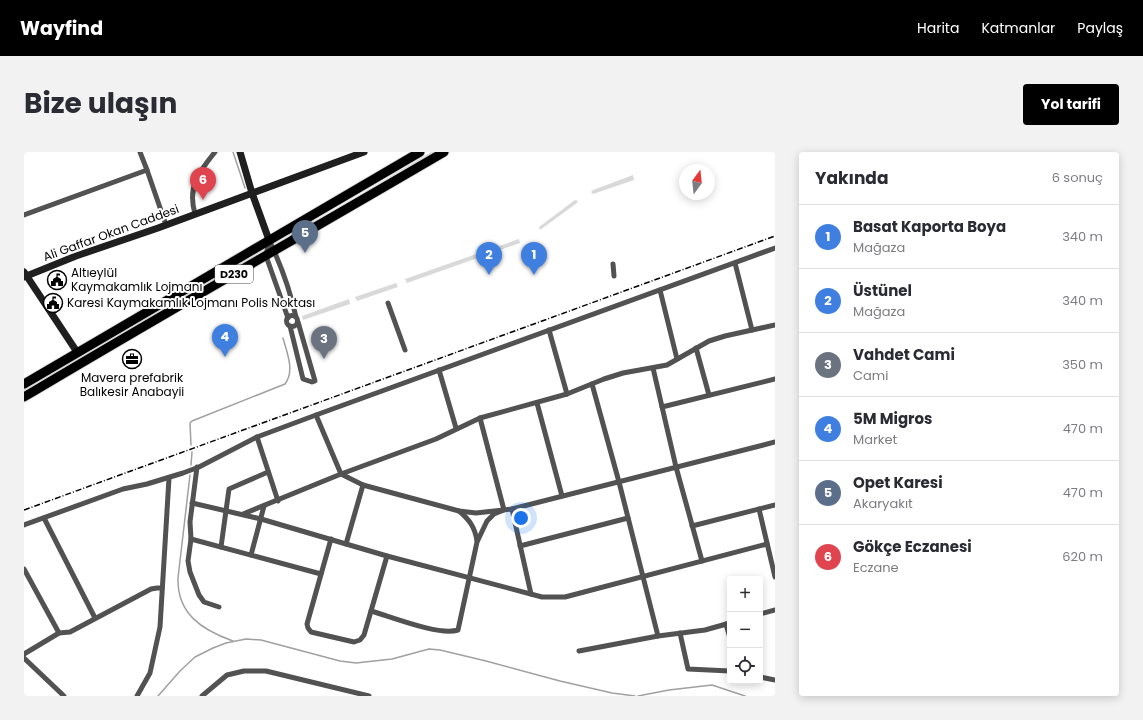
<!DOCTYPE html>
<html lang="tr">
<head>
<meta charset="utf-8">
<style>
  :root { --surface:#fff; --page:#f2f2f3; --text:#2b2b33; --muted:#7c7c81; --line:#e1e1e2; --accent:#000 }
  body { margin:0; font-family:Poppins,sans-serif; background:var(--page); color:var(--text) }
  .controls { position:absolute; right:12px; bottom:12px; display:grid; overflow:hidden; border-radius:4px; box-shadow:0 2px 10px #0003 }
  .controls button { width:36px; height:36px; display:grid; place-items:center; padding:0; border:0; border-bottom:1px solid var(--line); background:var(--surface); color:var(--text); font:20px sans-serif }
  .compass { position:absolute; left:655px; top:12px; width:36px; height:36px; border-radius:50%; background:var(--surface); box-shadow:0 2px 10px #0003; rotate:15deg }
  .you { position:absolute; left:497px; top:366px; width:14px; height:14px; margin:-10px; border:3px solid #fff; border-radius:50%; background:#1a73e8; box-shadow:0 0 0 6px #1a73e833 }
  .badge { display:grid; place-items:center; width:26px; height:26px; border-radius:50%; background:var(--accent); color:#fff; font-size:13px; font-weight:700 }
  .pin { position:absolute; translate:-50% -33px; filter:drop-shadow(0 1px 2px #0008) }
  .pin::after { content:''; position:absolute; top:21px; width:14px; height:12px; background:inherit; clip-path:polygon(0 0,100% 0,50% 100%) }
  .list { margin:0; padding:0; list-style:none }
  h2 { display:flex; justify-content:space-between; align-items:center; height:52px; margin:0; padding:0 16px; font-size:17px }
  h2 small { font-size:13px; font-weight:400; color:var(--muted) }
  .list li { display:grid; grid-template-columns:26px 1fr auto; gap:12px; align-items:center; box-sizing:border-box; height:64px; padding:0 16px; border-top:1px solid var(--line) }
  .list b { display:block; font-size:15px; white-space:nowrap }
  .list p { margin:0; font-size:13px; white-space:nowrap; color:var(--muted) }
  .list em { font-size:13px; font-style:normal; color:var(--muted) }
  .icon { flex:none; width:22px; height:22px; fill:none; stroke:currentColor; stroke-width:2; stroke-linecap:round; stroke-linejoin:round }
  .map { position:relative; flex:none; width:751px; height:544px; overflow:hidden; border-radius:4px }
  header { display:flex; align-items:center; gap:24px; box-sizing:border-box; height:56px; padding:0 20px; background:var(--accent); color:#fff }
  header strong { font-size:19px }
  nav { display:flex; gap:22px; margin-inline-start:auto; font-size:14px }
  .intro { display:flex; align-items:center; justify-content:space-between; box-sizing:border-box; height:96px; padding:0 24px }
  h1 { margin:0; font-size:28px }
  .button { padding:10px 18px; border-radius:4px; background:var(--accent); color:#fff; font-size:14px; font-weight:700 }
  main { display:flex; gap:24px; padding:0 24px }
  aside { flex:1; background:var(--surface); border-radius:4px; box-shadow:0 2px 10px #0003 }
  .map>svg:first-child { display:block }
</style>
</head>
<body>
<header>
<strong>Wayfind</strong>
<nav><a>Harita</a><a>Katmanlar</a><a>Paylaş</a></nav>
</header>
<div class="intro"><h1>Bize ulaşın</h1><a class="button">Yol tarifi</a></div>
<main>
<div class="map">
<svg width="751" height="544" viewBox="0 0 751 544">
  <rect width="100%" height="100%" fill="#fff"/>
  <!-- green -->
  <g fill="#d9d9d9">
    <path d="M 407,0 L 411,0 L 255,91 Z"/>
    <path d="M 609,23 L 610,28 L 569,42 L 567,40 L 569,38 Z"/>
    <path d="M 551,48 L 554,49 L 553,51 L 516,78 L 515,75 Z"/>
    <path d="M 495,87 L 496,91 L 383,131 L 381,127 Z"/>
    <path d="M 233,101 L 236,102 L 0,240 L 0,237 Z"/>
    <path d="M 372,131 L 374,135 L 333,149 L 331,145 Z"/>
    <path d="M 325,147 L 326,152 L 279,168 L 278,164 Z"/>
  </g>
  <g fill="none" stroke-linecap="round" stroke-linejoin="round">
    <!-- stream -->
    <g stroke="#a0a0a0" stroke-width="1.5">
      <path d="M 209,0 L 221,36"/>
      <path d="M 167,293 L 166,271 L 168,269 L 261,232 C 271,219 263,201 259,186"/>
      <path d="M 167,313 L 168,300"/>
      <path d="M 166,323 L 154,426 C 153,462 178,478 209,489"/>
      <path d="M 134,544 L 156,519 L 171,505 L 189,496 L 202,491 L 222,487 L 237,488 L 316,509 L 332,511 L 368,507 L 405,497 L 416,498 L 462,509 L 536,529 L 588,541 L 611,544"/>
      <path d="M 614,544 L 645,538 L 688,533 L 721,544"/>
    </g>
    <defs>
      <g id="highway">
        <path d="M 0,232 L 396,0"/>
        <path d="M 0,245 C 139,162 280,82 420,0"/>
      </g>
    </defs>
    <!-- highway casing -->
    <use href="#highway" stroke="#dbdbdb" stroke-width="11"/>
    <!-- street -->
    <g stroke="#525252" stroke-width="5">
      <path d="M 123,18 L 142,73"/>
      <path d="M 171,62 C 163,34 175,20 191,0"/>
      <path d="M 0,63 L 123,18 L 116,0"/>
      <path d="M 245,88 C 257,113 266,138 272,165"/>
      <path d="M 245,89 L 242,104 L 264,166"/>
      <path d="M 711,111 L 728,178"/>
      <path d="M 589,112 L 590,124"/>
      <path d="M 636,138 L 653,207"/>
      <path d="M 364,151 L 381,198"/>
      <circle cx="268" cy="169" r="5.5"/>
      <path d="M 266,174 L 279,227 L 288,230 L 291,229 L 274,170"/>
      <path d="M 525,178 L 543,242"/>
      <path d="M 672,196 L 685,243"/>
      <path d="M 629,216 L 652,315 L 678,409"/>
      <path d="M 415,218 L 432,276"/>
      <path d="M 568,232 L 595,330 L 634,484"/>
      <path d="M 513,251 L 538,344"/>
      <path d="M 638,255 L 751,227"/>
      <path d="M 292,263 L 317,322 L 339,333 L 435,359 L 452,361 L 488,357 L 751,290"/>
      <path d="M 233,285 L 254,349"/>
      <path d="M 173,315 L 166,370 L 167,387 L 164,409 L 166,420 L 175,443 L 180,450 L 195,455"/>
      <path d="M 168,351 L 237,367 L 363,404 L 518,445 L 541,445 L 743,392"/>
      <path d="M 488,357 L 507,442"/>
      <path d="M 735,357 L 751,425"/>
      <path d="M 435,359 C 446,368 451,376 453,389"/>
      <path d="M 219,362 L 317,322 L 412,287 L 456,266 L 543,242 L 580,227 L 599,221 L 643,213 L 685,189 L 701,184 L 751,173"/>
      <path d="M 20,366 L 71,466"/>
      <path d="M 0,373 L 99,337 L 123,332 L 159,321 L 175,315 L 233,285 L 292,263 L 751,96"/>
      <path d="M 668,374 L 751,353"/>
      <path d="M 167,387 L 297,422"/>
      <path d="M 307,387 L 283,472 L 284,476 L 287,480 L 330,490 L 336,488 L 340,483 L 363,404"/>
      <path d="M 322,392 L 339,333"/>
      <path d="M 496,394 L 604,366"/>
      <path d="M 197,395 L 205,337 L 244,320"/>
      <path d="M 227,403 L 240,354"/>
      <path d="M 0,417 L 35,481"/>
      <path d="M 347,459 C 368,465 415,484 434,478 L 453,390 L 463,369 L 470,362 L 480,358 L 456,266"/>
      <path d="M 736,462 L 751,458"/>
      <path d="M 702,472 L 706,486"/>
      <path d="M 656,481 L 664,517 L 706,519"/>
      <path d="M 555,499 L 634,484 L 681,478 L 706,471"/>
      <path d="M 0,502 L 35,481 L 46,480 L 127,437 L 133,436 L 138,436"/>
      <path d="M 0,506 L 40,544"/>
      <path d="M 736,525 L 751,528"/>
      <path d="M 113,544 L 126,521 L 136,475 L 145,326"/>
      <path d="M 178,544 L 203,523 L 220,519 L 242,519 L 345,544"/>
    </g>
    <!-- secondary -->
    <g stroke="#1f1f1f" stroke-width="7">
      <path d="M 216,0 L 228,41 L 245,88"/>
      <path d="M 0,120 L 53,200"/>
      <path d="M 0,125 L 52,104 L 134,76 L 340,0"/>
    </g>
    <!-- highway -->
    <use href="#highway" stroke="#000" stroke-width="9"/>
    <!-- rail -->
    <path stroke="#000" stroke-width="1.5" stroke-dasharray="6 2 1 2" stroke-linecap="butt" d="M 0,358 L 751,84"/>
  </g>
  <!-- icons -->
  <defs>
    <symbol id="civic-ring" viewBox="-11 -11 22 22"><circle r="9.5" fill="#fff" stroke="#000" stroke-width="1.5"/><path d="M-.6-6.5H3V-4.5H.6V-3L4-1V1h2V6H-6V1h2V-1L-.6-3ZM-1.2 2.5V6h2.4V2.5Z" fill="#000"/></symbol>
    <symbol id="office-ring" viewBox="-11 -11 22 22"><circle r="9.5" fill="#fff" stroke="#000" stroke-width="1.5"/><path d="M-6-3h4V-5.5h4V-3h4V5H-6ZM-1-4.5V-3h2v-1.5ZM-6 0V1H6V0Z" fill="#000"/></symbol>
  </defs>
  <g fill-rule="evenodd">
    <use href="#civic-ring" x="22" y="117" width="22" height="22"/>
    <use href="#civic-ring" x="18" y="140" width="22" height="22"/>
    <use href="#office-ring" x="97" y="196" width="22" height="22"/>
  </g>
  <g text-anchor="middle" stroke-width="4" stroke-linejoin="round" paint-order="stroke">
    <!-- shield labels -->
    <rect fill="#fff" stroke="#4c4c4c" stroke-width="1" x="191" y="113" width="38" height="18" rx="3"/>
    <g font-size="11" font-weight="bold" fill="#000">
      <text x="210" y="126">D230</text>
    </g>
    <!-- street labels -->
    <g font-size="12" fill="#000" stroke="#fff">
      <text transform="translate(87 81) rotate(-20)" y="4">Ali Gaffar Okan Caddesi</text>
    </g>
    <!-- poi labels -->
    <g font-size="12" fill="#000" stroke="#fff" text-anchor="start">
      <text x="47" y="125">Altıeylül<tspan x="47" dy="14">Kaymakamlık Lojmanı</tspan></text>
      <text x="43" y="155">Karesi Kaymakamlık Lojmanı Polis Noktası</text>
      <text x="108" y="230" text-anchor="middle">Mavera prefabrik<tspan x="108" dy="14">Balıkesir Anabayii</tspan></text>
    </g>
  </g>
</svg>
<div class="controls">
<button>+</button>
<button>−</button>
<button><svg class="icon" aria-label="locate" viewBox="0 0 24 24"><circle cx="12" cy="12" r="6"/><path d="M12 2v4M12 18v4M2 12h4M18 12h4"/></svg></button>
</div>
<svg class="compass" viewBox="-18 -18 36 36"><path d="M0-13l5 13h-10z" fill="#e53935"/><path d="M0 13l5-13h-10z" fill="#7c7c81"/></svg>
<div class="you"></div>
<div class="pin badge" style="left:510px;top:123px;background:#3f7fe0">1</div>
<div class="pin badge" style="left:465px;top:123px;background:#3f7fe0">2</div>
<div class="pin badge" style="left:300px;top:207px;background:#6b7280">3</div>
<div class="pin badge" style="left:201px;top:205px;background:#3f7fe0">4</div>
<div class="pin badge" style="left:281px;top:101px;background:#5c6f8a">5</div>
<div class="pin badge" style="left:179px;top:48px;background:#e0444e">6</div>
</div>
<aside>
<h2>Yakında<small>6 sonuç</small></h2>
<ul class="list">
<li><span class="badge" style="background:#3f7fe0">1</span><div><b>Basat Kaporta Boya</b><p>Mağaza</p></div><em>340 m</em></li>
<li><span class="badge" style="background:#3f7fe0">2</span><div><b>Üstünel</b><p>Mağaza</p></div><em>340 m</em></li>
<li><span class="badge" style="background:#6b7280">3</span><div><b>Vahdet Cami</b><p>Cami</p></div><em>350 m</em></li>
<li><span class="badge" style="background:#3f7fe0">4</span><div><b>5M Migros</b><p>Market</p></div><em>470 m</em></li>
<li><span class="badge" style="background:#5c6f8a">5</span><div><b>Opet Karesi</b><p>Akaryakıt</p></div><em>470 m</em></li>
<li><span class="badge" style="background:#e0444e">6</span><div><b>Gökçe Eczanesi</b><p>Eczane</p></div><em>620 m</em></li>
</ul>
</aside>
</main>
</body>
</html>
